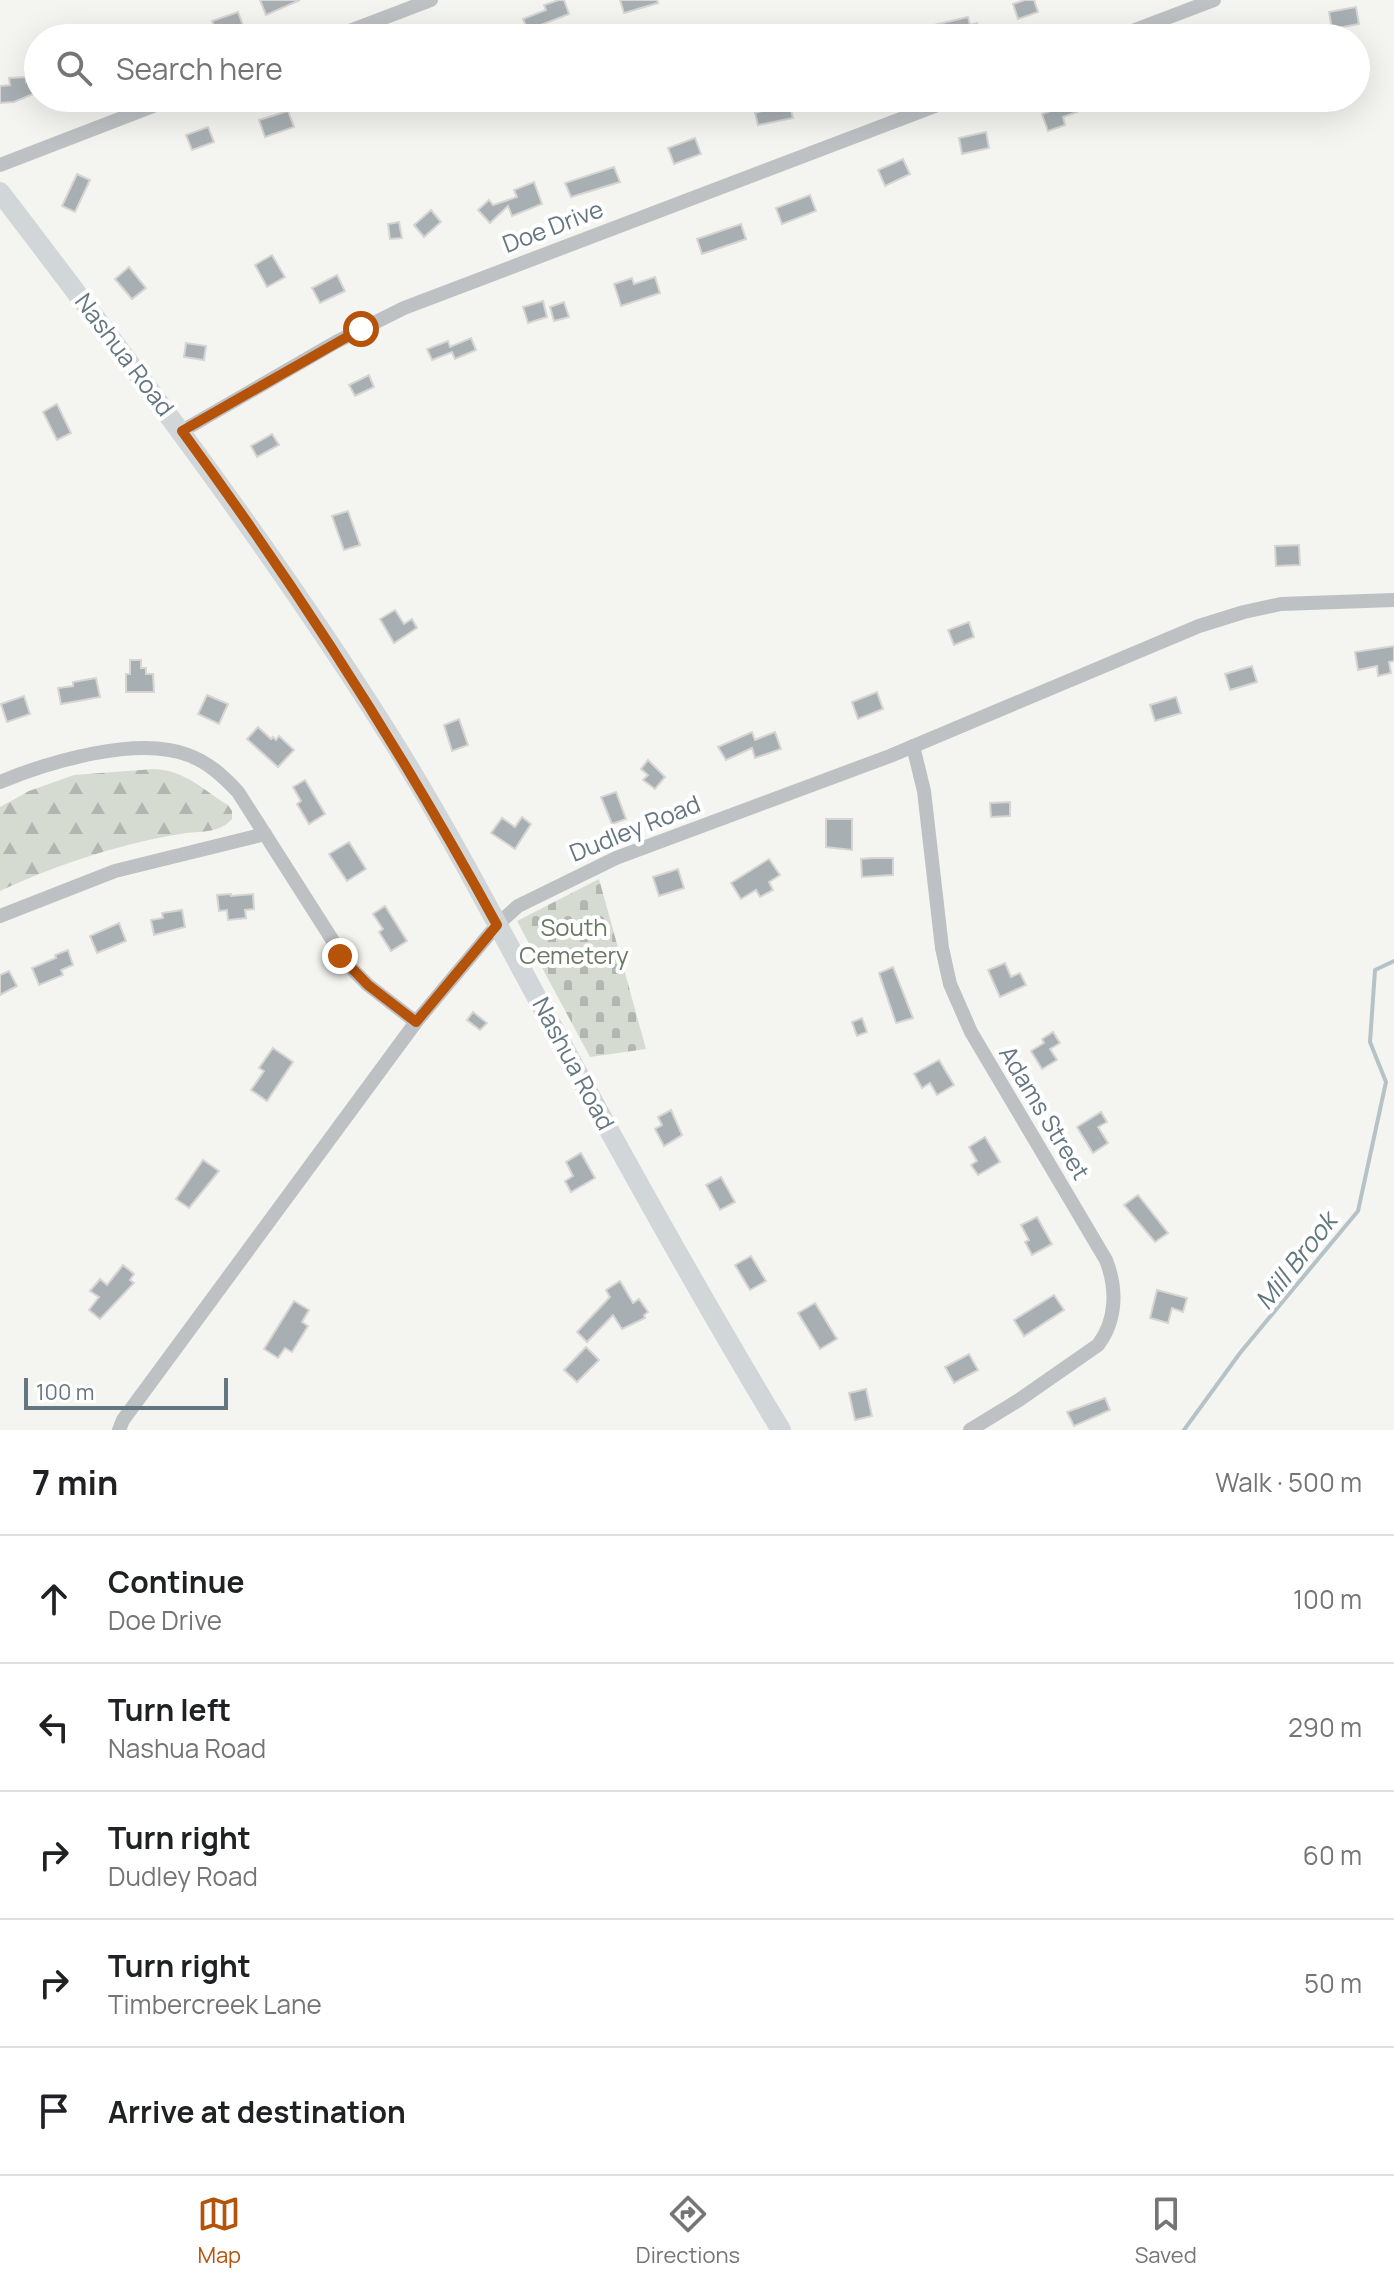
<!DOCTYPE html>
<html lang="en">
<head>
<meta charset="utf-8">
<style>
  :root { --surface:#fff; --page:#f6f6f6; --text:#202124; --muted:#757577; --line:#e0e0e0; --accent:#b45309 }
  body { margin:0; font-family:Manrope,sans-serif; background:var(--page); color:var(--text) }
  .scale { position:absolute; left:24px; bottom:20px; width:204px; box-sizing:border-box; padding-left:8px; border:4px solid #647680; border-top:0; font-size:22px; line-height:28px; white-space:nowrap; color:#647680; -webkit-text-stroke:6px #fff; paint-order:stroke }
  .stop { position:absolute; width:24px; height:24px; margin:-18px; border:6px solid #b45309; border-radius:50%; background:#fff }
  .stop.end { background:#b45309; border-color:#fff; box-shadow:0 2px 8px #0008 }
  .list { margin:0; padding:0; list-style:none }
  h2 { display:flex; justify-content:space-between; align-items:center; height:104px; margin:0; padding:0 32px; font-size:34px }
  h2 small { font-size:26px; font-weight:400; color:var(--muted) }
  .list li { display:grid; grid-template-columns:52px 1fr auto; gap:24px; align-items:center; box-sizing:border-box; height:128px; padding:0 32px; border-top:2px solid var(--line) }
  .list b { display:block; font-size:30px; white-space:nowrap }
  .list p { margin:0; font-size:26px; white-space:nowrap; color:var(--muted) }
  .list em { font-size:26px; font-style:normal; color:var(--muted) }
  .icon { flex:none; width:44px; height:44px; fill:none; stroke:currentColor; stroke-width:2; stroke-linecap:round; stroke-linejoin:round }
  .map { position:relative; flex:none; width:1394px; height:1430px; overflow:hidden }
  .search { position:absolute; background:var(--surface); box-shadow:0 8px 32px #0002; left:24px; right:24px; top:24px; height:88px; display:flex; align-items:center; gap:20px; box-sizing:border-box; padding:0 28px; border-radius:44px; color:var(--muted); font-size:30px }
  .sheet { height:744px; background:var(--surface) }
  nav { display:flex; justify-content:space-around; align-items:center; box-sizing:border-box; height:112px; border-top:2px solid var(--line); background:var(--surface); font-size:22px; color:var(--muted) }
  nav a { display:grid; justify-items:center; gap:4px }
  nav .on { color:var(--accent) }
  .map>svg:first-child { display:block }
</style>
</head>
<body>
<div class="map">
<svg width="1394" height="1430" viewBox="0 0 1394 1430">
  <defs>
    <pattern id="forest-firs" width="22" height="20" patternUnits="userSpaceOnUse" patternTransform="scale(2)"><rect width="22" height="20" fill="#d6dbd2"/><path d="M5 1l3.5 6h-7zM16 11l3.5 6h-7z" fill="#b1b6b0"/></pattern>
    <pattern id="cemetery-stones" width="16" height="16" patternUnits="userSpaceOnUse" patternTransform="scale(2)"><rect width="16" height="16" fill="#d6dbd2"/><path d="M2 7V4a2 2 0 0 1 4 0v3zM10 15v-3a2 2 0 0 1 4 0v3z" fill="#b1b6b0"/></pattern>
  </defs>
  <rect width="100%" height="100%" fill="#f4f4f1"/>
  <!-- forest -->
  <path fill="url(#forest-firs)" d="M 154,769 C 185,770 203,790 228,805 L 232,811 L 232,819 C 220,833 203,831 186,833 C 122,843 58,864 0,891 L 0,807 L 29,791 L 74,775 Z"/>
  <!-- cemetery -->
  <path fill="url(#cemetery-stones)" d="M 599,879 L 646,1049 L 590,1057 L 517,921 Z"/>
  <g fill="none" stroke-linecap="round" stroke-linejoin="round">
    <!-- stream -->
    <path stroke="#b6c3c6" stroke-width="4" d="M 1184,1430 L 1240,1353 L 1358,1211 L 1386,1082 L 1370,1042 L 1375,970 L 1394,961"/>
  </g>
  <!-- building -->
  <g fill="#a7afb3" stroke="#d6d5d3" stroke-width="2">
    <path d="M 260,0 L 300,0 L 266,15 Z"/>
    <path d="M 559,0 L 564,0 L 569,14 L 538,26 L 539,28 L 529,33 L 523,19 L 546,10 L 544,5 Z"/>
    <path d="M 620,0 L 657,0 L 658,3 L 624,13 Z"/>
    <path d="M 1025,0 L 1034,0 L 1038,12 L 1018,19 L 1013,4 Z"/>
    <path d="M 1356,7 L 1359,24 L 1332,29 L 1329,12 Z"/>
    <path d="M 238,12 L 244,28 L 218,37 L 212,21 Z"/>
    <path d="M 968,17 L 970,25 L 977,23 L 982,38 L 934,38 L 930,26 Z"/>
    <path d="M 26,77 L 26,82 L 33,79 L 38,92 L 14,102 L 0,103 L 0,86 L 10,85 L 9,78 Z"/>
    <path d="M 1072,98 L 1077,112 L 1063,117 L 1065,125 L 1048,131 L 1042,114 L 1056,109 L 1054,103 Z"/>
    <path d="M 789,103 L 793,118 L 758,125 L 755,113 Z"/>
    <path d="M 288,111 L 294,127 L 265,137 L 259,120 Z"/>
    <path d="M 208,127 L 214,142 L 192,150 L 186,135 Z"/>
    <path d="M 986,132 L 989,148 L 962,154 L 959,138 Z"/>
    <path d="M 695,138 L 701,154 L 674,164 L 668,148 Z"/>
    <path d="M 903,159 L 910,174 L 885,186 L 878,170 Z"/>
    <path d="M 614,167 L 620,182 L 571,197 L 565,183 Z"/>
    <path d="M 77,174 L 90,180 L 75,212 L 62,206 Z"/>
    <path d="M 534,182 L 542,204 L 512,216 L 508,206 L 490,223 L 478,210 L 489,200 L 493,205 L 517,197 L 514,190 Z"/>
    <path d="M 810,195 L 816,211 L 782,224 L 776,208 Z"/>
    <path d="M 431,210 L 441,222 L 424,237 L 414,225 Z"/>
    <path d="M 399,222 L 402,238 L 390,239 L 388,224 Z"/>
    <path d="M 741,224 L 746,239 L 702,254 L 697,239 Z"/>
    <path d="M 272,255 L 285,277 L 267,287 L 255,265 Z"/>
    <path d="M 129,267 L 146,288 L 132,299 L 115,279 Z"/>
    <path d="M 337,275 L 345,291 L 320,303 L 312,288 Z"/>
    <path d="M 655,277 L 660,293 L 621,306 L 614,284 L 632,278 L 634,284 Z"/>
    <path d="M 543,301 L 547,317 L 528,323 L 523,307 Z"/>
    <path d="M 564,302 L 569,317 L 554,321 L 550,307 Z"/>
    <path d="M 471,338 L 476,350 L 455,359 L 452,352 L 432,360 L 427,349 L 448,341 L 450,347 Z"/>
    <path d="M 186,343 L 206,346 L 204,360 L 184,357 Z"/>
    <path d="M 369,375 L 374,387 L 355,396 L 349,385 Z"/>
    <path d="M 57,404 L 71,433 L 57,440 L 43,412 Z"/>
    <path d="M 272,434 L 279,445 L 257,457 L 251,446 Z"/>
    <path d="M 348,511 L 360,545 L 344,550 L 332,516 Z"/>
    <path d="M 1299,545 L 1300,565 L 1276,566 L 1275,546 Z"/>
    <path d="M 395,610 L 404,624 L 412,619 L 417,628 L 394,643 L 380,619 Z"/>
    <path d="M 969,622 L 974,637 L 954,645 L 948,630 Z"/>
    <path d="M 1394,646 L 1394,661 L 1389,662 L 1391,673 L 1378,676 L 1377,666 L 1358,670 L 1355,652 Z"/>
    <path d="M 130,660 L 141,660 L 141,668 L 146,668 L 146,674 L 153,674 L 154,692 L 126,692 L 126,674 L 130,674 Z"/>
    <path d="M 1252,666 L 1257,682 L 1230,690 L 1225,674 Z"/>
    <path d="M 96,678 L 100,697 L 61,704 L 58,688 L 73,686 L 73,682 Z"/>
    <path d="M 877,692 L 883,709 L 858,719 L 852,702 Z"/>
    <path d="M 207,695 L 228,704 L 219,724 L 198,714 Z"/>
    <path d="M 24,696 L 30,714 L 7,722 L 1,704 Z"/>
    <path d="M 1176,697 L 1181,713 L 1155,721 L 1150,705 Z"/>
    <path d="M 459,719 L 468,745 L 452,751 L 444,725 Z"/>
    <path d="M 258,727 L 271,739 L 273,737 L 276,740 L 279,736 L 294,750 L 278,767 L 247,739 Z"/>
    <path d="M 752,732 L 755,740 L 775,732 L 781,749 L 755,758 L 752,748 L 726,760 L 718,747 Z"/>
    <path d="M 648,760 L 665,777 L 655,789 L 643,780 L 648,775 L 641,769 Z"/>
    <path d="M 305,780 L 325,814 L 309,824 L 297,804 L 301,801 L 293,787 Z"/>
    <path d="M 616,792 L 626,819 L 612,824 L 601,797 Z"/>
    <path d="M 1010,802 L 1010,816 L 991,817 L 990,803 Z"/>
    <path d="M 522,817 L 531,824 L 515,849 L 491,833 L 502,818 L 515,827 Z"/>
    <path d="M 826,819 L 852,819 L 852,850 L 826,847 Z"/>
    <path d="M 349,842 L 366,869 L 347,881 L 329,854 Z"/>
    <path d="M 874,858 L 893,858 L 893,875 L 862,877 L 861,859 Z"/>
    <path d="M 769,859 L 780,875 L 769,882 L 773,890 L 760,897 L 756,890 L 741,899 L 731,883 Z"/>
    <path d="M 678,869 L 684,888 L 659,896 L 653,877 Z"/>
    <path d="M 231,894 L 231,896 L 253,894 L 254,909 L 245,910 L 246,918 L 228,920 L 227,910 L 219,911 L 217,895 Z"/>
    <path d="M 385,906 L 407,941 L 391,951 L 379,932 L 383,929 L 373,914 Z"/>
    <path d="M 182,910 L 185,927 L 154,935 L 151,920 L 163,918 L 162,913 Z"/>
    <path d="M 119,923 L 126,941 L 97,953 L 90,936 Z"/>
    <path d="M 68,950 L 73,965 L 61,970 L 63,975 L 39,985 L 32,968 L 56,958 L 55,955 Z"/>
    <path d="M 1005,963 L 1011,977 L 1020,973 L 1026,985 L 1000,997 L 988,970 Z"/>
    <path d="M 893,967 L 913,1018 L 896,1023 L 879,973 Z"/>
    <path d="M 9,971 L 17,986 L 0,995 L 0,975 Z"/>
    <path d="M 473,1012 L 487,1023 L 480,1030 L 467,1020 Z"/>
    <path d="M 862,1018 L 867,1032 L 857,1036 L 852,1022 Z"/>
    <path d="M 1053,1032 L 1060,1043 L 1050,1049 L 1057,1060 L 1042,1069 L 1031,1051 L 1044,1043 L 1042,1039 Z"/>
    <path d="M 273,1048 L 293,1062 L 267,1101 L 251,1090 L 264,1071 L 259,1068 Z"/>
    <path d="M 939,1060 L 954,1085 L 937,1095 L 930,1083 L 922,1088 L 914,1074 Z"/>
    <path d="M 671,1110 L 682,1135 L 664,1146 L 655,1129 L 662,1125 L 658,1117 Z"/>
    <path d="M 1101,1112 L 1107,1122 L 1098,1127 L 1108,1143 L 1093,1153 L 1077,1127 Z"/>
    <path d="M 985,1137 L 1000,1162 L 978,1175 L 971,1165 L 977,1161 L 969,1147 Z"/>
    <path d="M 581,1153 L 595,1178 L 571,1192 L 565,1181 L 573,1176 L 566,1162 Z"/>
    <path d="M 203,1160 L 219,1171 L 189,1208 L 176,1199 Z"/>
    <path d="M 721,1177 L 735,1202 L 720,1210 L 706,1185 Z"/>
    <path d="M 1138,1195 L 1168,1233 L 1155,1242 L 1124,1205 Z"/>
    <path d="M 1037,1217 L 1052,1244 L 1032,1255 L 1025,1242 L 1029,1240 L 1021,1225 Z"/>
    <path d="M 751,1256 L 766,1281 L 750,1290 L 735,1265 Z"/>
    <path d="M 123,1265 L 134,1274 L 130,1280 L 134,1283 L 100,1319 L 89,1310 L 99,1297 L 90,1291 L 100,1279 L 107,1285 Z"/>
    <path d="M 620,1281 L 633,1303 L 639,1299 L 648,1312 L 644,1315 L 645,1318 L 622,1329 L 613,1315 L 587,1342 L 577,1332 L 610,1297 L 606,1290 Z"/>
    <path d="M 1157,1290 L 1187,1298 L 1183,1312 L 1172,1308 L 1168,1323 L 1150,1318 Z"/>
    <path d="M 1054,1295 L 1064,1310 L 1024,1336 L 1014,1320 Z"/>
    <path d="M 294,1301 L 309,1310 L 302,1322 L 308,1326 L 292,1352 L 285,1348 L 278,1358 L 264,1349 Z"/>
    <path d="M 815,1303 L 837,1339 L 820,1349 L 798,1313 Z"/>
    <path d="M 586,1347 L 599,1360 L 577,1382 L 564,1370 Z"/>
    <path d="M 969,1354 L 978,1370 L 954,1383 L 945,1367 Z"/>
    <path d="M 866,1389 L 872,1416 L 855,1420 L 849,1393 Z"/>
    <path d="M 1105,1398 L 1110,1410 L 1074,1426 L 1067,1412 Z"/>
  </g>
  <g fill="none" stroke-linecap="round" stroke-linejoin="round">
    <!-- minor -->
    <g stroke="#bdc1c4" stroke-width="14">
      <path d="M 331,38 L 431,0"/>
      <path d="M 1114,38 L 1214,0"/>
      <path d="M 0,165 L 174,98"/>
      <path d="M 182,431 L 336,342 L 404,308 L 956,98"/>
      <path d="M 913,746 L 924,791 L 942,948 L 950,984 L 971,1032 L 1106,1260 C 1117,1288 1117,1320 1098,1345 L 1019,1400 L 970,1430"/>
      <path d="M 0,782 C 48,762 138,735 188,755 C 208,762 223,776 238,792 L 349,966 L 368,985 L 416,1022"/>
      <path d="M 0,916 L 115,871 L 265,834"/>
      <path d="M 119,1430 L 123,1420 L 416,1022 L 497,925 L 518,906 L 616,858 L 890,756 L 1199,626 L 1244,612 L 1281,604 L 1394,600"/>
    </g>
    <!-- secondary -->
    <path stroke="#d1d6d9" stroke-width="20" d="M 0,192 C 137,372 274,551 394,743 C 455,841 508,945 563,1046 C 633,1175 705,1304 781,1430"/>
  </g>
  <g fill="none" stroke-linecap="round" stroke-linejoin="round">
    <!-- route -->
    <path stroke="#b45309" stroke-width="10" d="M 340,956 L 368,985 L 416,1022 L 497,925 C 403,753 298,589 182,431 L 361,329"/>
  </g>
  <g text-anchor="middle" stroke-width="8" stroke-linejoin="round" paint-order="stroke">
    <!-- street labels -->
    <g font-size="24" fill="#647680" stroke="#fff">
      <text transform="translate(553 227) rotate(-21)" y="8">Doe Drive</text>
      <text transform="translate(124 355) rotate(53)" y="8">Nashua Road</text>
      <text transform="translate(635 829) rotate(-22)" y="8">Dudley Road</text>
      <text transform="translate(573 1064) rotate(62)" y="8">Nashua Road</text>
      <text transform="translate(1044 1113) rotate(59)" y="8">Adams Street</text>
    </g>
    <!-- park labels -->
    <g font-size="24" fill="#687863" stroke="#fff">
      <text x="574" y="936">South<tspan x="574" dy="28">Cemetery</tspan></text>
    </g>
    <!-- water labels -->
    <g font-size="26" font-style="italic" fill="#60777e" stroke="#fff">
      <text transform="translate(1296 1261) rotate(-52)" y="9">Mill Brook</text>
    </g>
  </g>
</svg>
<div class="scale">100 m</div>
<div class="stop" style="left:361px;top:329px"></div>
<div class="stop end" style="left:340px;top:956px"></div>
<div class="search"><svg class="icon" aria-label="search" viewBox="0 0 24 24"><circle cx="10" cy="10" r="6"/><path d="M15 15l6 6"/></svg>Search here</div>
</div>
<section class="sheet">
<h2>7 min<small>Walk · 500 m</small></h2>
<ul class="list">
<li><svg class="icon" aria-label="ahead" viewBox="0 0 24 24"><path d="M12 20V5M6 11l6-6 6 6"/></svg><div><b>Continue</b><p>Doe Drive</p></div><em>100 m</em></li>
<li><svg class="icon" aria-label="left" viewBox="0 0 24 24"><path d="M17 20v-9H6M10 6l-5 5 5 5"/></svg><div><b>Turn left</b><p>Nashua Road</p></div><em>290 m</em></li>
<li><svg class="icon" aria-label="right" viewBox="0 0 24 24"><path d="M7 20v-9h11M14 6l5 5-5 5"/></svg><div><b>Turn right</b><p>Dudley Road</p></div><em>60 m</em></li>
<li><svg class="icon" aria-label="right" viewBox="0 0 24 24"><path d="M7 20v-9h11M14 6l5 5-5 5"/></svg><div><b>Turn right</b><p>Timbercreek Lane</p></div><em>50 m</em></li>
<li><svg class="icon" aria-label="arrive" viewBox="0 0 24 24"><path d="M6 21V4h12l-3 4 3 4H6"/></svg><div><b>Arrive at destination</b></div></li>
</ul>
</section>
<nav>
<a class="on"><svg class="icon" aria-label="map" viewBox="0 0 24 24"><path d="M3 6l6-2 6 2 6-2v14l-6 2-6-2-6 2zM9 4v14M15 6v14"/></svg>Map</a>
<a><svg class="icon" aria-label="directions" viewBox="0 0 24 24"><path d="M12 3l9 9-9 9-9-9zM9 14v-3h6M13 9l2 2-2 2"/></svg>Directions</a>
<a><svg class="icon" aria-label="saved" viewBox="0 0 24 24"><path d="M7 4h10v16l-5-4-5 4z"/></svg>Saved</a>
</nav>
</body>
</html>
